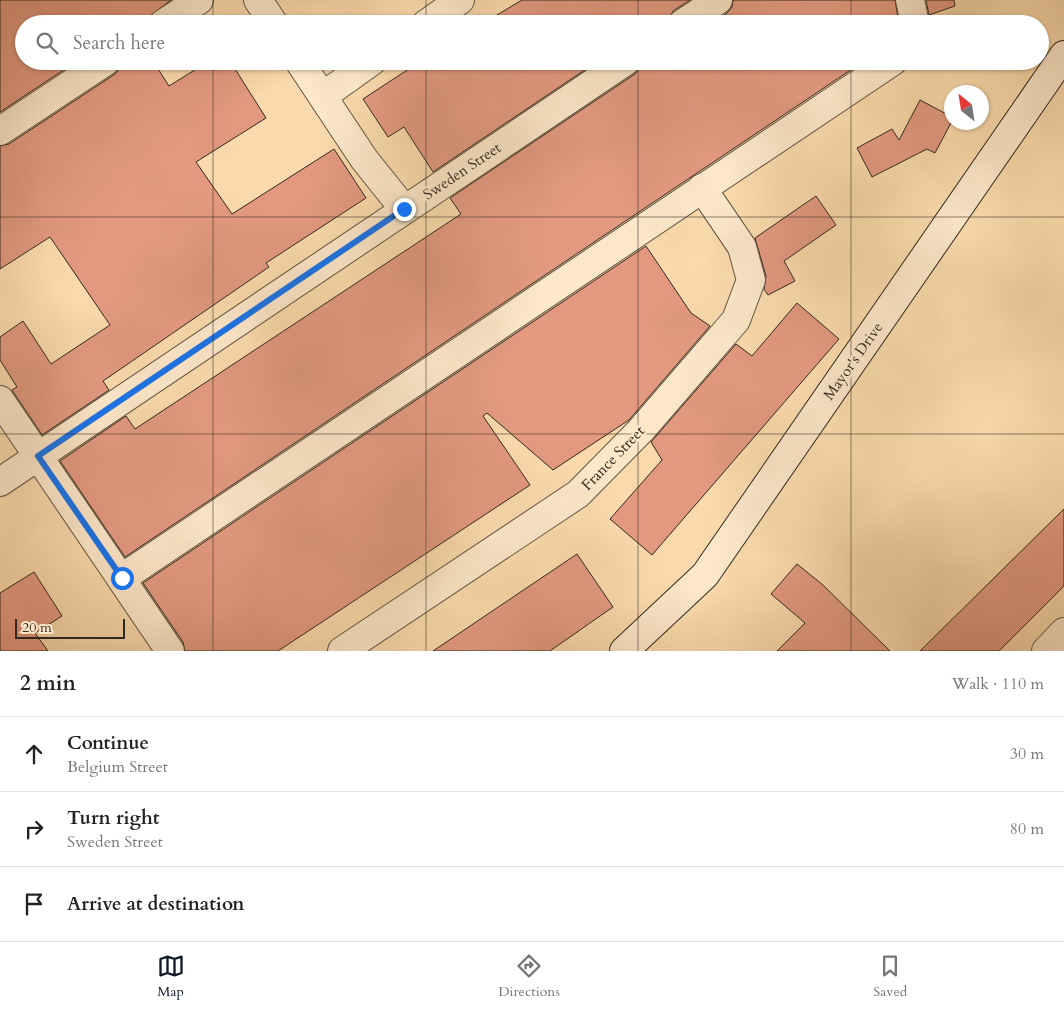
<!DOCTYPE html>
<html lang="en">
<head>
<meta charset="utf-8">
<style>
  :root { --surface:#fff; --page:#f2f2f2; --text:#222; --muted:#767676; --line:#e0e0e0; --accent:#111827 }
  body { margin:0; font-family:Cardo,serif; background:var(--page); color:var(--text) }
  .compass { position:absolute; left:944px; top:85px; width:45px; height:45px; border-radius:50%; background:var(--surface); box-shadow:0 1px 4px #0004; rotate:330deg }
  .scale { position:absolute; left:15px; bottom:12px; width:110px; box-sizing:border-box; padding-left:5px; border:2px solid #31281f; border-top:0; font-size:14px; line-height:18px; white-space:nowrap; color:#31281f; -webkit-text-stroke:4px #fce7c9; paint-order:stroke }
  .stop { position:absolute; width:15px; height:15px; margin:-11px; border:4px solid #1a73e8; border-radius:50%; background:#fff }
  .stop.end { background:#1a73e8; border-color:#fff; box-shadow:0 1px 5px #0008 }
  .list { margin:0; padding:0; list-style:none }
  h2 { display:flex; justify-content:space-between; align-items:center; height:65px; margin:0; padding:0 20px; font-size:21px }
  h2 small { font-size:16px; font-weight:400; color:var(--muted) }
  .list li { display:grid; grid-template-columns:32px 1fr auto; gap:15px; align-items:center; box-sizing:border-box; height:75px; padding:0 20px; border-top:1px solid var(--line) }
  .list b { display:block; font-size:19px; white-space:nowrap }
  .list p { margin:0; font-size:16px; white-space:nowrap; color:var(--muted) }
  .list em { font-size:16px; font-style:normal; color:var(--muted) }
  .icon { flex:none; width:28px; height:28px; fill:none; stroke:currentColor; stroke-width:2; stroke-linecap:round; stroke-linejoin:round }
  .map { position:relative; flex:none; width:1064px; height:651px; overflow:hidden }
  .search { position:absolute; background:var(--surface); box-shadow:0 1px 4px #0004; left:15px; right:15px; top:15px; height:55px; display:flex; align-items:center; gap:12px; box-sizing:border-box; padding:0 18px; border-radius:28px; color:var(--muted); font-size:19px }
  .sheet { height:290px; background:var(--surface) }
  nav { display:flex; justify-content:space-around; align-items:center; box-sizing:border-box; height:70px; border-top:1px solid var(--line); background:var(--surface); font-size:14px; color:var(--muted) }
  nav a { display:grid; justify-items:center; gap:2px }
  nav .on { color:var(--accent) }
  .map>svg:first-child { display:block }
</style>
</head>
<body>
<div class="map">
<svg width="1064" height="651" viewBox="0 0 1064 651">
  <rect width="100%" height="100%" fill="#fadaac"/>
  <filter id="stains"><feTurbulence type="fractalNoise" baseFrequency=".004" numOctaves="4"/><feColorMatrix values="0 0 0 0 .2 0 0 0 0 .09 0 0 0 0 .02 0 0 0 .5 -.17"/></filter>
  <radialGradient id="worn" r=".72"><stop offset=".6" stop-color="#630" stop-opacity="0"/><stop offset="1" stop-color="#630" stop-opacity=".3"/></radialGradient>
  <!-- building -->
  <g fill="#e29980" stroke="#31281f">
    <path d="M 0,0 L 171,0 L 140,24 L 24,24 L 24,61 L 77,61 L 0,112 Z"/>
    <path d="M 522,0 L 690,0 L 673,11 L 667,24 L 482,24 Z"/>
    <path d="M 733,0 L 895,0 L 899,24 L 711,24 L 727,13 L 732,7 Z"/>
    <path d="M 926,0 L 954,0 L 955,6 L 929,15 Z"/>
    <path d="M 121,61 L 153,61 L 169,86 L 209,61 L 230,61 L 266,118 L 196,162 L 232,214 L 334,149 L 366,198 L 266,263 L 269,267 L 103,381 L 109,390 L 42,435 L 12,390 L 17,387 L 0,360 L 0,337 L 23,321 L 51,364 L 110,325 L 50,237 L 0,269 L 0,146 L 9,144 L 115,74 L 120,68 Z"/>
    <path d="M 421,61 L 598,61 L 433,172 L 404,127 L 388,137 L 363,99 Z"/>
    <path d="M 641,61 L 847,61 L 852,69 L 125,557 L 60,461 L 126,416 L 135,429 L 461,214 L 450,198 L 635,74 L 640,68 Z"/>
    <path d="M 920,100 L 952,117 L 952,121 L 935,153 L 927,149 L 872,177 L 857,148 L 892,129 L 899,140 Z"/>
    <path d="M 816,196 L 836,225 L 784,261 L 795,281 L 768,295 L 764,289 L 766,276 L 755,238 Z"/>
    <path d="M 646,246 L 691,313 L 710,326 L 629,420 L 553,470 L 487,413 L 483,416 L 530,485 L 278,651 L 185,651 L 183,642 L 143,583 Z"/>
    <path d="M 797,303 L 839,339 L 652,555 L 610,519 L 662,460 L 651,442 L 736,344 L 752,356 Z"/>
    <path d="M 1064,509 L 1064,586 L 999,651 L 920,651 Z"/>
    <path d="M 577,554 L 613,607 L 550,651 L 433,651 Z"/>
    <path d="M 797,564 L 823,585 L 890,651 L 777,651 L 805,623 L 771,594 Z"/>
    <path d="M 34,572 L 62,616 L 35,633 L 48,651 L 0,651 L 0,593 Z"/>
  </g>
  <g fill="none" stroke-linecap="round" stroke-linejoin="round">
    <defs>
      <g id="street">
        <path d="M 258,0 L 274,24"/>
        <path d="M 910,0 L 915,24"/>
        <path d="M 163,24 L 199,0"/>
        <path d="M 426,24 L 460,0"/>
        <path d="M 682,24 L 718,0"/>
        <path d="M 299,61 L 364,159 L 404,209"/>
        <path d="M 323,96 L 372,61"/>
        <path d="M 0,131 L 106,61"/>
        <path d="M 0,400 L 170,651"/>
        <path d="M 0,482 L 626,61"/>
        <path d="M 122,578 L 893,61"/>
        <path d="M 342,651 L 578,494 L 641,430 L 736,320 L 751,280 L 742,247 L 702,188"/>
        <path d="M 1046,651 L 1064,632"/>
      </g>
      <path id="secondary" d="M 624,651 L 705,575 L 1064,55"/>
    </defs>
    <!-- street casing -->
    <use href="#street" stroke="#635442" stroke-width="30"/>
    <!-- secondary casing -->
    <use href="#secondary" stroke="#31281f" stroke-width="30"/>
    <!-- street -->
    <use href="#street" stroke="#fce7c9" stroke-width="28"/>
    <!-- secondary -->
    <use href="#secondary" stroke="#fce7c9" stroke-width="28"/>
  </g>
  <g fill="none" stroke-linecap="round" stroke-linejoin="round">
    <!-- route -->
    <path stroke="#1a73e8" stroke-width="6" d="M 122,578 L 38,456 L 404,209"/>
  </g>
  <!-- grid -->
  <path fill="none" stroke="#31281f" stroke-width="1" stroke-opacity="0.55" d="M 213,0 L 213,24M 426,0 L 426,24M 638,0 L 638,24M 851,0 L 851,24M 213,61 L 213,651M 426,61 L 426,651M 638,61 L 638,651M 851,61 L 851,651M 0,217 L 1064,217M 0,434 L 1064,434"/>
  <g text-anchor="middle" stroke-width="5" stroke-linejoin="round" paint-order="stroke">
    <!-- street labels -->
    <g font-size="15" fill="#31281f" stroke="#fce7c9">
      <text transform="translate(462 171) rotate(-34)" y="5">Sweden Street</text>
      <text transform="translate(853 361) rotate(-55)" y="5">Mayor's Drive</text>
      <text transform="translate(613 458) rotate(-46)" y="5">France Street</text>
    </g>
  </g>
  <rect width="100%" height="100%" filter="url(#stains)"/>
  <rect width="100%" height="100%" fill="url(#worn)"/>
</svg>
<svg class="compass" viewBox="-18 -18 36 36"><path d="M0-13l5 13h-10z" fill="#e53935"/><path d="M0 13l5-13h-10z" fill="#767676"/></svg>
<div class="scale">20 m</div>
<div class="stop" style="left:122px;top:578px"></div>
<div class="stop end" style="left:404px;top:209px"></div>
<div class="search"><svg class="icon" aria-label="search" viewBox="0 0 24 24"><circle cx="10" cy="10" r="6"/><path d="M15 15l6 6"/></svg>Search here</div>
</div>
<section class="sheet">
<h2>2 min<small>Walk · 110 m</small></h2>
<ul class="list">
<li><svg class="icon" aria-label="ahead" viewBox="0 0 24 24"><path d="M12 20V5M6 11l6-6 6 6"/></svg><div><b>Continue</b><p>Belgium Street</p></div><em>30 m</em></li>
<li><svg class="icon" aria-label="right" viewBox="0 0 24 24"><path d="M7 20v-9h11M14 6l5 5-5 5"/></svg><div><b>Turn right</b><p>Sweden Street</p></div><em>80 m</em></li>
<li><svg class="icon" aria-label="arrive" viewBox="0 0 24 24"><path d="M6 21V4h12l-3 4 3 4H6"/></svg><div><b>Arrive at destination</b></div></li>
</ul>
</section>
<nav>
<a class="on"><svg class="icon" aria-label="map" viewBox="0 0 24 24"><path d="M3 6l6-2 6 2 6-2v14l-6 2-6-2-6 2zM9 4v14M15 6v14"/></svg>Map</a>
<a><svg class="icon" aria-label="directions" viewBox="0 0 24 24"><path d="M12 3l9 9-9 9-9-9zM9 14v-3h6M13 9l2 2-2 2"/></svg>Directions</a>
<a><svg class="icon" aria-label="saved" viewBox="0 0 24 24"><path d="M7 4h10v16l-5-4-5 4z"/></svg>Saved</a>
</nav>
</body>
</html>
